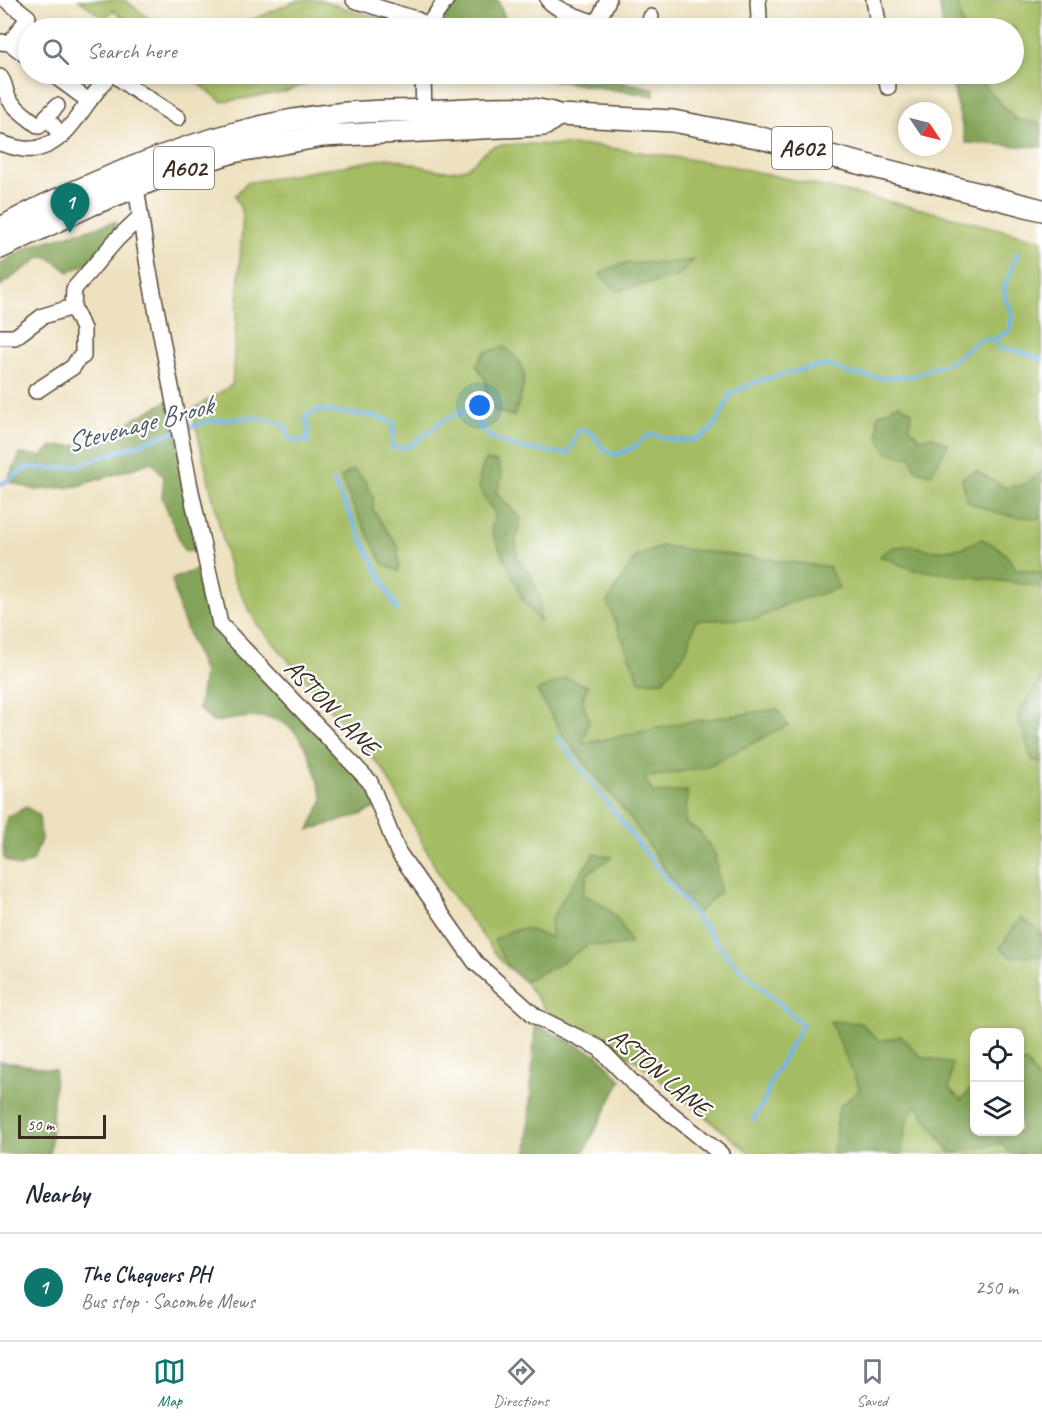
<!DOCTYPE html>
<html lang="en">
<head>
<meta charset="utf-8">
<style>
  :root { --surface:#fff; --page:#f2f2f3; --text:#1f2937; --muted:#747a83; --line:#e0e1e3; --accent:#0f766e }
  body { margin:0; font-family:Caveat,sans-serif; background:var(--page); color:var(--text) }
  .controls { position:absolute; right:18px; bottom:18px; display:grid; overflow:hidden; border-radius:12px; box-shadow:0 3px 9px #0003 }
  .controls button { width:54px; height:54px; display:grid; place-items:center; padding:0; border:0; border-bottom:2px solid var(--line); background:var(--surface); color:var(--text); font:30px sans-serif }
  .compass { position:absolute; left:898px; top:102px; width:54px; height:54px; border-radius:50%; background:var(--surface); box-shadow:0 3px 9px #0003; rotate:125deg }
  .scale { position:absolute; left:18px; bottom:15px; width:88px; box-sizing:border-box; padding-left:6px; border:3px solid #3b2a1e; border-top:0; font-size:16px; line-height:21px; white-space:nowrap; color:#3b2a1e; -webkit-text-stroke:4px #fff; paint-order:stroke }
  .you { position:absolute; left:480px; top:406px; width:21px; height:21px; margin:-15px; border:4px solid #fff; border-radius:50%; background:#1a73e8; box-shadow:0 0 0 9px #1a73e833 }
  .badge { display:grid; place-items:center; width:39px; height:39px; border-radius:50%; background:var(--accent); color:#fff; font-size:20px; font-weight:700 }
  .pin { position:absolute; translate:-50% -50px; filter:drop-shadow(0 2px 3px #0008) }
  .pin::after { content:''; position:absolute; top:32px; width:21px; height:18px; background:inherit; clip-path:polygon(0 0,100% 0,50% 100%) }
  .list { margin:0; padding:0; list-style:none }
  h2 { display:flex; justify-content:space-between; align-items:center; height:78px; margin:0; padding:0 24px; font-size:26px }
  h2 small { font-size:20px; font-weight:400; color:var(--muted) }
  .list li { display:grid; grid-template-columns:39px 1fr auto; gap:18px; align-items:center; box-sizing:border-box; height:108px; padding:0 24px; border-top:2px solid var(--line) }
  .list b { display:block; font-size:22px; white-space:nowrap }
  .list p { margin:0; font-size:20px; white-space:nowrap; color:var(--muted) }
  .list em { font-size:20px; font-style:normal; color:var(--muted) }
  .icon { flex:none; width:33px; height:33px; fill:none; stroke:currentColor; stroke-width:2; stroke-linecap:round; stroke-linejoin:round }
  .map { position:relative; flex:none; width:1042px; height:1154px; overflow:hidden }
  .search { position:absolute; background:var(--surface); box-shadow:0 3px 9px #0003; left:18px; right:18px; top:18px; height:66px; display:flex; align-items:center; gap:15px; box-sizing:border-box; padding:0 21px; border-radius:33px; color:var(--muted); font-size:22px }
  .sheet { height:186px; background:var(--surface) }
  nav { display:flex; justify-content:space-around; align-items:center; box-sizing:border-box; height:84px; border-top:2px solid var(--line); background:var(--surface); font-size:16px; color:var(--muted) }
  nav a { display:grid; justify-items:center; gap:3px }
  nav .on { color:var(--accent) }
  .map>svg:first-child { display:block }
</style>
</head>
<body>
<div class="map">
<svg width="1042" height="1154" viewBox="0 0 1042 1154">
  <rect width="100%" height="100%" fill="#fff"/>
  <filter id="ink" filterUnits="userSpaceOnUse"><feTurbulence type="fractalNoise" baseFrequency=".0167" numOctaves="2"/><feDisplacementMap in="SourceGraphic" scale="12" xChannelSelector="R" yChannelSelector="G"/><feConvolveMatrix kernelMatrix="1 2 1 2 8 2 1 2 1" color-interpolation-filters="sRGB"/></filter>
  <filter id="wash" filterUnits="userSpaceOnUse"><feTurbulence type="fractalNoise" baseFrequency=".008" numOctaves="4" result="noise"/><feDisplacementMap in="SourceGraphic" scale="24" xChannelSelector="R" yChannelSelector="G"/><feGaussianBlur stdDeviation="1.35" result="paint"/><feColorMatrix in="noise" values="0 0 0 0 0 0 0 0 0 0 0 0 0 0 0 0 0 1.4 0 .05"/><feComposite in="paint" operator="in"/></filter>
  <g filter="url(#wash)">
    <rect width="100%" height="100%" fill="#ede1c0"/>
    <!-- green -->
    <g fill="#a4bd63" stroke="#707440" stroke-width="1.5" fill-rule="evenodd">
      <path d="M 79,0 L 125,0 L 156,24 L 168,28 L 134,28 L 113,10 L 105,19 Z"/>
      <path d="M 298,0 L 322,0 L 358,13 L 404,21 L 405,28 L 233,28 Z"/>
      <path d="M 957,0 L 1042,0 L 1042,123 L 1016,120 L 973,74 L 1014,74 L 1014,28 L 963,28 Z"/>
      <path d="M 187,74 L 332,74 L 285,92 L 222,102 Z"/>
      <path d="M 521,144 L 597,146 L 722,164 L 917,208 L 1042,240 L 1042,1154 L 751,1154 L 633,1058 L 588,1035 L 545,1009 L 524,981 L 502,962 L 446,887 L 384,771 L 257,624 L 231,574 L 192,410 L 232,385 L 243,214 L 235,196 L 246,183 L 388,158 C 411,161 434,174 458,170 C 475,168 480,152 493,147 C 501,144 513,145 521,144 ZM 974,1032 L 1020,1032 L 1020,1132 L 974,1132 Z"/>
    </g>
    <!-- forest -->
    <g fill="#83a459" stroke="#5f673c" stroke-width="1.5">
      <path d="M 451,0 L 498,0 L 509,28 L 445,28 L 444,7 Z"/>
      <path d="M 939,0 L 957,0 L 963,28 L 943,28 Z"/>
      <path d="M 511,74 L 578,74 L 654,88 L 654,96 Z"/>
      <path d="M 950,74 L 973,74 L 1016,120 L 1042,123 L 1042,147 L 966,143 Z"/>
      <path d="M 115,222 C 115,228 116,237 113,242 C 105,257 83,265 69,272 L 50,258 L 41,257 L 0,286 L 0,264 L 30,246 Z"/>
      <path d="M 694,260 L 677,277 L 619,291 L 599,275 C 618,259 642,264 665,263 C 674,263 684,261 694,260 Z"/>
      <path d="M 504,347 C 534,368 524,386 514,416 L 495,411 L 486,394 L 486,381 L 476,365 L 485,352 Z"/>
      <path d="M 170,400 L 200,549 L 184,551 L 162,497 L 164,477 L 152,462 L 78,486 L 36,490 L 7,481 L 20,454 L 42,456 L 51,447 L 85,445 Z"/>
      <path d="M 899,404 L 912,412 L 909,427 L 920,439 L 932,436 L 948,444 L 931,474 L 915,470 L 911,456 L 904,457 L 887,452 L 878,436 L 878,415 Z"/>
      <path d="M 485,460 L 498,462 L 502,477 L 496,492 L 521,519 L 516,539 L 517,558 L 530,574 L 540,596 L 540,622 L 524,601 L 491,530 L 495,513 C 478,493 475,484 485,460 Z"/>
      <path d="M 354,470 L 365,481 L 373,497 L 373,510 L 398,547 L 399,571 L 384,565 L 351,502 L 341,477 Z"/>
      <path d="M 976,471 L 1006,488 L 1025,484 L 1042,471 L 1042,518 C 1010,518 996,514 967,501 L 962,478 Z"/>
      <path d="M 981,539 C 999,546 1006,553 1016,569 L 1042,573 L 1042,589 L 1038,586 L 911,569 L 880,556 L 891,548 L 910,545 L 934,551 L 962,548 Z"/>
      <path d="M 661,546 L 829,567 L 839,588 L 787,604 L 757,619 L 696,620 L 686,652 L 663,681 L 640,682 L 607,602 L 635,558 Z"/>
      <path d="M 201,568 L 217,625 L 369,786 L 378,806 L 363,814 L 309,830 L 323,799 C 312,762 304,715 255,717 C 242,717 227,720 213,722 L 199,709 L 204,673 L 180,612 L 172,579 Z"/>
      <path d="M 1042,677 L 1042,763 L 1032,760 L 1018,715 Z"/>
      <path d="M 566,678 L 588,686 L 582,700 L 589,719 L 583,744 L 682,723 L 777,709 L 788,725 L 706,767 L 644,778 L 653,793 L 687,791 L 686,824 L 699,831 L 715,854 L 720,892 L 695,915 L 635,824 L 565,738 L 537,691 Z"/>
      <path d="M 26,807 L 39,815 L 41,839 L 33,861 L 19,867 L 4,859 L 3,839 L 7,817 Z"/>
      <path d="M 594,854 L 612,857 L 588,873 L 583,894 C 612,908 617,915 631,944 L 610,947 L 589,944 L 559,964 L 524,981 L 510,969 L 494,941 C 518,923 526,928 551,938 L 551,920 L 566,894 Z"/>
      <path d="M 1020,918 C 1042,931 1042,930 1042,956 L 1011,957 L 1000,948 Z"/>
      <path d="M 830,1021 L 861,1023 L 879,1041 L 901,1036 L 920,1056 L 952,1064 L 949,1089 L 962,1100 L 974,1084 L 974,1132 L 1020,1132 L 1020,1063 L 1027,1063 L 1042,1086 L 1042,1154 L 1010,1154 L 1001,1143 L 951,1153 L 917,1106 L 908,1117 L 901,1154 L 833,1154 L 839,1107 L 860,1089 Z"/>
      <path d="M 535,1025 L 598,1055 L 621,1080 L 583,1154 L 527,1154 Z"/>
      <path d="M 0,1061 L 55,1070 L 50,1154 L 0,1154 Z"/>
    </g>
    <g fill="none" stroke-linecap="round" stroke-linejoin="round">
      <!-- stream -->
      <g stroke="#75b5e9" stroke-width="4">
        <path d="M 995,339 L 998,348 L 1019,351 L 1042,359"/>
        <path d="M 184,429 L 210,421 L 256,417 L 285,425 L 290,440 L 307,442 L 309,429 L 305,416 L 317,410 L 374,416 L 394,423 L 392,448 L 409,447 L 443,421 L 463,411 C 480,418 475,423 486,433 C 504,450 544,450 568,454 L 580,429 L 593,433 L 601,447 L 614,455 L 629,450 L 651,434 C 698,449 713,440 730,394 L 758,381 L 809,368 L 828,365 L 851,374 L 881,378 L 913,376 L 950,362 L 981,339 L 995,339 L 1009,331 L 1013,313 L 1006,301 L 1004,288 L 1018,252"/>
        <path d="M 333,481 L 398,611"/>
        <path d="M 0,485 L 28,467 L 53,469 L 79,465 L 177,431"/>
        <path d="M 557,736 L 638,843 L 730,959 L 803,1025 L 773,1076 L 764,1102 L 753,1120"/>
      </g>
    </g>
  </g>
  <g filter="url(#ink)">
    <g fill="none" stroke-linecap="round" stroke-linejoin="round">
      <defs>
        <g id="minor">
          <path d="M 6,0 L 28,17 L 25,22"/>
          <path d="M 354,0 L 415,19 L 428,25"/>
          <path d="M 548,0 C 559,13 596,23 612,28"/>
          <path d="M 874,0 L 879,28"/>
          <path d="M 597,23 L 608,0"/>
          <path d="M 426,28 L 446,0"/>
          <path d="M 648,28 L 651,17"/>
          <path d="M 756,28 L 759,18 L 758,0"/>
          <path d="M 0,42 L 10,43 L 28,57"/>
          <path d="M 10,43 L 25,22 L 33,28"/>
          <path d="M 114,74 L 132,88 L 178,118"/>
          <path d="M 423,74 L 424,118"/>
          <path d="M 886,74 L 888,87"/>
          <path d="M 0,77 C 6,84 4,91 9,99 C 16,110 29,118 39,126"/>
          <path d="M 89,101 L 110,74"/>
          <path d="M 57,106 L 46,117 L 62,136"/>
          <path d="M 0,143 C 7,145 15,148 23,149 C 55,153 74,123 89,101 L 52,74"/>
          <path d="M 135,180 L 148,266 L 190,487 L 220,624 L 370,782 L 398,852 L 475,962 L 535,1016 L 599,1048 L 632,1082 L 721,1154"/>
          <path d="M 0,337 L 15,337 L 43,316 L 73,307 L 74,289 L 117,239 L 139,218"/>
          <path d="M 36,391 L 73,367 L 78,359 L 83,356 L 83,329 L 73,307"/>
        </g>
        <g id="highway">
          <path d="M 0,229 C 26,213 53,201 81,189 C 162,153 248,123 337,114 C 373,110 410,111 446,110 C 480,109 526,103 558,115 L 673,121 L 757,137 L 1042,210"/>
          <path d="M 0,248 L 93,204 L 189,166 L 233,152 L 323,136 L 544,125 L 558,115"/>
        </g>
      </defs>
      <!-- minor casing -->
      <use href="#minor" stroke="#564536" stroke-width="18"/>
      <!-- highway casing -->
      <use href="#highway" stroke="#564536" stroke-width="24"/>
      <!-- minor -->
      <use href="#minor" stroke="#fff" stroke-width="15"/>
      <!-- highway -->
      <use href="#highway" stroke="#fff" stroke-width="21"/>
    </g>
  </g>
  <g text-anchor="middle" stroke-width="4.5" stroke-linejoin="round" paint-order="stroke">
    <!-- shield labels -->
    <g fill="#fff" stroke="#766a62" stroke-width="1.5">
      <rect x="772" y="127" width="60" height="42" rx="4.5"/>
      <rect x="154" y="147" width="60" height="42" rx="4.5"/>
    </g>
    <g font-size="24" font-weight="bold" fill="#3b2a1e">
      <text x="802" y="156">A602</text>
      <text x="184" y="176">A602</text>
    </g>
    <!-- street labels -->
    <g font-size="26" fill="#3b2a1e" stroke="#fff">
      <text transform="translate(332 707) rotate(46)" y="9">ASTON LANE</text>
      <text transform="translate(660 1072) rotate(40)" y="9">ASTON LANE</text>
    </g>
    <!-- water labels -->
    <g font-size="27" font-style="italic" fill="#4f5b65" stroke="#fff">
      <text transform="translate(139 424) rotate(-15)" y="9">Stevenage Brook</text>
    </g>
  </g>
</svg>
<div class="controls">
<button><svg class="icon" aria-label="locate" viewBox="0 0 24 24"><circle cx="12" cy="12" r="6"/><path d="M12 2v4M12 18v4M2 12h4M18 12h4"/></svg></button>
<button><svg class="icon" aria-label="layers" viewBox="0 0 24 24"><path d="M12 4l9 5-9 5-9-5zM3 14l9 5 9-5"/></svg></button>
</div>
<svg class="compass" viewBox="-18 -18 36 36"><path d="M0-13l5 13h-10z" fill="#e53935"/><path d="M0 13l5-13h-10z" fill="#747a83"/></svg>
<div class="scale">50 m</div>
<div class="you"></div>
<div class="pin badge" style="left:70px;top:233px">1</div>
<div class="search"><svg class="icon" aria-label="search" viewBox="0 0 24 24"><circle cx="10" cy="10" r="6"/><path d="M15 15l6 6"/></svg>Search here</div>
</div>
<section class="sheet">
<h2>Nearby<small></small></h2>
<ul class="list">
<li><span class="badge">1</span><div><b>The Chequers PH</b><p>Bus stop · Sacombe Mews</p></div><em>250 m</em></li>
</ul>
</section>
<nav>
<a class="on"><svg class="icon" aria-label="map" viewBox="0 0 24 24"><path d="M3 6l6-2 6 2 6-2v14l-6 2-6-2-6 2zM9 4v14M15 6v14"/></svg>Map</a>
<a><svg class="icon" aria-label="directions" viewBox="0 0 24 24"><path d="M12 3l9 9-9 9-9-9zM9 14v-3h6M13 9l2 2-2 2"/></svg>Directions</a>
<a><svg class="icon" aria-label="saved" viewBox="0 0 24 24"><path d="M7 4h10v16l-5-4-5 4z"/></svg>Saved</a>
</nav>
</body>
</html>
